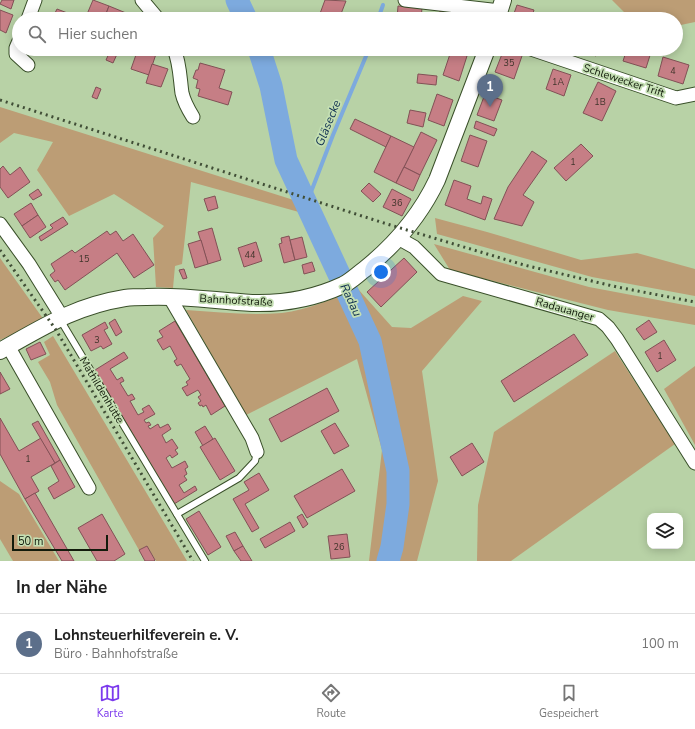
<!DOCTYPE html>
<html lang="de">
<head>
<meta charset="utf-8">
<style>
  :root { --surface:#fff; --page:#f6f6f6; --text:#222; --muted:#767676; --line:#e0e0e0; --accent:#7c3aed }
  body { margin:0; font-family:"Nunito Sans",sans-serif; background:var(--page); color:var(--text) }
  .controls { position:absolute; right:12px; bottom:12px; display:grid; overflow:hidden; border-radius:8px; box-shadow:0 2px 10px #0003 }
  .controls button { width:36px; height:36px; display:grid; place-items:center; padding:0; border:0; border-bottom:1px solid var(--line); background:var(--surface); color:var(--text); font:20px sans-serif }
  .scale { position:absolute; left:12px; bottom:10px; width:96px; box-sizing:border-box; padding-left:4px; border:2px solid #121b0b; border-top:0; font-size:11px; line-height:14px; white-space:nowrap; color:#121b0b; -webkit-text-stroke:3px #c4dfb3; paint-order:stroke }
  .you { position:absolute; left:381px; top:272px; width:14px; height:14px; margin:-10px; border:3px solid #fff; border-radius:50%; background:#1a73e8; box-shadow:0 0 0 6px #1a73e833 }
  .badge { display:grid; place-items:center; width:26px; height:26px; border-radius:50%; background:var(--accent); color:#fff; font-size:13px; font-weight:700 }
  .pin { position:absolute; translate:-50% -33px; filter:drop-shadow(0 1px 2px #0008) }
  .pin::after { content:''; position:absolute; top:21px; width:14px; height:12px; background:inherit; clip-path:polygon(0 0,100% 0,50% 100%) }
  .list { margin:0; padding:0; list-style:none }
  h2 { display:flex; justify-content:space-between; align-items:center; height:52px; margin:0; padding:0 16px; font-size:17px }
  h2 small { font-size:13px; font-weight:400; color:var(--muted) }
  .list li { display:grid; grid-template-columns:26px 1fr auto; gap:12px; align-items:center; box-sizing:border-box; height:60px; padding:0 16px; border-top:1px solid var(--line) }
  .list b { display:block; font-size:15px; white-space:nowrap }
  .list p { margin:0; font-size:13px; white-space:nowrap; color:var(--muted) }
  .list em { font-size:13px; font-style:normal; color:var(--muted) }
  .icon { flex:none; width:22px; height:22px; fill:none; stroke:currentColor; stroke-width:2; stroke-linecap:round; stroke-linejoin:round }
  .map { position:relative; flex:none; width:695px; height:561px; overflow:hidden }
  .search { position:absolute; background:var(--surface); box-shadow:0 2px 10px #0003; left:12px; right:12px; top:12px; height:44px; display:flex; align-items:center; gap:10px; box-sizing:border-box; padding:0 14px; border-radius:22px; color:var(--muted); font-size:15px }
  .sheet { height:112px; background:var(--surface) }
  nav { display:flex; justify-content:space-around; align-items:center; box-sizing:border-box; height:56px; border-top:1px solid var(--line); background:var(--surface); font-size:11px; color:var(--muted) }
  nav a { display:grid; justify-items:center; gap:2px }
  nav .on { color:var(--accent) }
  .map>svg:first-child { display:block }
</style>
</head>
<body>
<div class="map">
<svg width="695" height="561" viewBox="0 0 695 561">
  <rect width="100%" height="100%" fill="#b8d2a6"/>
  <!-- green -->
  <g fill="#bc9d75">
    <path d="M 612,0 L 695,0 L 695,22 L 676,26 L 676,19 L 637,19 L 627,15 Z"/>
    <path d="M 0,107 L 300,202 L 306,214 L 191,182 L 182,264 L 175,266 L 173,288 L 156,287 L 153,238 L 164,226 L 114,194 L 69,216 L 37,170 L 53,142 L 14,133 L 0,143 Z"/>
    <path d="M 435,218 L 487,232 L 581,260 L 637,253 L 695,269 L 695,296 L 592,277 L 437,234 Z"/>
    <path d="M 434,244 L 589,287 L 695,307 L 695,325 L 608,310 L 450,270 Z"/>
    <path d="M 0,258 L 44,320 L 0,340 Z"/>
    <path d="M 358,289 L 392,327 L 411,328 L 463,296 L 482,301 L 422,371 L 438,481 L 417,561 L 369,561 L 382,450 L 357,359 L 246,415 L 186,310 C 218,312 250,316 282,313 C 307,310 335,298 358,289 Z"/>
    <path d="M 53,336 L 187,561 L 156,561 L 147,546 L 139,550 L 57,405 L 50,382 L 38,362 L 50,355 L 44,342 Z"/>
    <path d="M 615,351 L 675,444 L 511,561 L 477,561 L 478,505 L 494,432 Z"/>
    <path d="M 695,366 L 695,445 L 664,389 Z"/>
    <path d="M 0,481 L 19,494 L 59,561 L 13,561 L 0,539 Z"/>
  </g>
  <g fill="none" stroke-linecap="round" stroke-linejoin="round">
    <!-- stream -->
    <g stroke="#7daade" stroke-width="4">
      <path d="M 378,19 L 383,5"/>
      <path d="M 306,205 L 333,135 L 369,49"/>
    </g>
    <!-- river -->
    <g stroke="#7daade" stroke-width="23">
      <path d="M 237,0 L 246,19"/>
      <path d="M 259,49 L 271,86 L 286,160 L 370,341 L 398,471 L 398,504 L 392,547 L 388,561"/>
    </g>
  </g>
  <!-- building -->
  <g fill="#c67e85" stroke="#825156">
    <path d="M 2,0 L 14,0 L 11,9 L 0,4 Z"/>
    <path d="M 93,0 L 109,6 L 104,19 L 85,19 Z"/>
    <path d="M 325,0 L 346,1 L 339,19 L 318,19 Z"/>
    <path d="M 517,5 L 534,10 L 531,19 L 512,19 Z"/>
    <path d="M 109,6 L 126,13 L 123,19 L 104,19 Z"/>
    <path d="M 398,6 L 422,8 L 421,19 L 397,19 Z"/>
    <path d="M 57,9 L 70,14 L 68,19 L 55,13 Z"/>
    <path d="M 0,10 L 13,15 L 6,33 L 0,30 Z"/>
    <path d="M 440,11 L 453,11 L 453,19 L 439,19 Z"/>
    <path d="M 468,12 L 485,17 L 484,19 L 466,19 Z"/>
    <path d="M 111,49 L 118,52 L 113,63 L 106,60 Z"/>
    <path d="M 138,49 L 151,49 L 150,52 L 156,54 L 149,75 L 131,69 Z"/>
    <path d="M 504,49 L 512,49 L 523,53 L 514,79 L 495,72 Z"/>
    <path d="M 578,49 L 599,49 L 596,56 Z"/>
    <path d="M 627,49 L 652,49 L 646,68 L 623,61 Z"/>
    <path d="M 451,51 L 467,56 L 459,81 L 443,75 Z"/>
    <path d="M 663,57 L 689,65 L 683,84 L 658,76 Z"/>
    <path d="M 200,63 L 225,70 L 219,88 L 232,92 L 228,105 L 198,96 L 200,89 L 196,88 L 198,80 L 193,78 L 196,70 L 198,70 Z"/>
    <path d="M 152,64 L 168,69 L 161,87 L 146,83 Z"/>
    <path d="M 553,69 L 571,75 L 564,96 L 546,89 Z"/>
    <path d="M 418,74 L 437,76 L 436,85 L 417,83 Z"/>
    <path d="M 598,82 L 616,91 L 602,121 L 583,113 Z"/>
    <path d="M 96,87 L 101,89 L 97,99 L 92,97 Z"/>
    <path d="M 437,94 L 453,100 L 444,126 L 428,120 Z"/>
    <path d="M 485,94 L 502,100 L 494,121 L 477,115 Z"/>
    <path d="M 410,110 L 426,113 L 423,127 L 407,123 Z"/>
    <path d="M 355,119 L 391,136 L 386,147 L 350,129 Z"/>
    <path d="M 476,121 L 497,129 L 494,136 L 474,128 Z"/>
    <path d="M 421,132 L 437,140 L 420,175 L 404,167 Z"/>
    <path d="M 470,135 L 487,141 L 478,167 L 461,161 Z"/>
    <path d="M 391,136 L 414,147 L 396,183 L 374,172 Z"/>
    <path d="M 581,144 L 593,156 L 566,181 L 554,168 Z"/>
    <path d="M 532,151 L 547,161 L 523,195 L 534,202 L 522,226 L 494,219 L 508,187 Z"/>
    <path d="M 3,166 L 10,175 L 20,167 L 30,182 L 8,198 L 0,187 L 0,169 Z"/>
    <path d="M 404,167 L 420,175 L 413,191 L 396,183 Z"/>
    <path d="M 454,180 L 471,186 L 467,199 L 481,204 L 483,196 L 492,199 L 485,220 L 445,205 Z"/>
    <path d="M 369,183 L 381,194 L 373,202 L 361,191 Z"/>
    <path d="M 38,189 L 42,195 L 33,200 L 29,195 Z"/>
    <path d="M 392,189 L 411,199 L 402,216 L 383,207 Z"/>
    <path d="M 215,196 L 218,208 L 208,211 L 204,199 Z"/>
    <path d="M 31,203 L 38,215 L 22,226 L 14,214 Z"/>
    <path d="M 38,215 L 46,227 L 30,238 L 22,226 Z"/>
    <path d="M 63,217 L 68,224 L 41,241 L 39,237 L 53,228 L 50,225 Z"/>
    <path d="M 212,228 L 221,260 L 208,264 L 198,232 Z"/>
    <path d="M 107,231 L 110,235 L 116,231 L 123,241 L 133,234 L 154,265 L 134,278 L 117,253 L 65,290 L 58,280 L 55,282 L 50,275 L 55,271 L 51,264 L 72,250 L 75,253 Z"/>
    <path d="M 289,236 L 295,260 L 284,263 L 279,244 L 282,243 L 281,238 Z"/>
    <path d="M 302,237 L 307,257 L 295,260 L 290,240 Z"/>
    <path d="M 201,240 L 208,264 L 195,268 L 188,244 Z"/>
    <path d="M 256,242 L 262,261 L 244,267 L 238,248 Z"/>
    <path d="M 404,258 L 417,272 L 381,307 L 367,292 Z"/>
    <path d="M 312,262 L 315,271 L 304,274 L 302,265 Z"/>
    <path d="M 184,269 L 187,278 L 183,279 L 179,270 Z"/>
    <path d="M 115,319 L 122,332 L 116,336 L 109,323 Z"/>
    <path d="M 649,320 L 657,332 L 644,340 L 636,329 Z"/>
    <path d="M 175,321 L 225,406 L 211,415 L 206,405 L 203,407 L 202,405 L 200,406 L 198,403 L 201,401 L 198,397 L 201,395 L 198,390 L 187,396 L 182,388 L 188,385 L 186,382 L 190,379 L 181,364 L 177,366 L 174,361 L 177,359 L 170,346 L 163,350 L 157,340 L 163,337 L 159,331 Z"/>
    <path d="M 105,322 L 108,328 L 104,330 L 112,344 L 103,349 L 101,346 L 91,351 L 82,335 Z"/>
    <path d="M 574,334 L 588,355 L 514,402 L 501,381 Z"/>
    <path d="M 664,340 L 676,360 L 657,372 L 645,352 Z"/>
    <path d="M 40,342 L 46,354 L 31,360 L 26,349 Z"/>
    <path d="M 124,352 L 128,358 L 110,369 L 117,380 L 122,377 L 124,381 L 120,383 L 128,396 L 132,394 L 135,399 L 130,401 L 138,415 L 144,412 L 142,409 L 149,405 L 155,414 L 144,420 L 146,423 L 149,422 L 151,425 L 148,426 L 150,429 L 158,424 L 160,428 L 168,424 L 171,429 L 162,435 L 166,443 L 172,439 L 178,448 L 175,450 L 178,454 L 172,458 L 170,455 L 166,458 L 172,468 L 185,461 L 188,467 L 185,469 L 187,474 L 184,476 L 187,480 L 179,485 L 184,493 L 195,486 L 197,490 L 174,504 L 95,370 Z"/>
    <path d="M 0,372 L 10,389 L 0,394 Z"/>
    <path d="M 327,388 L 339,411 L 281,442 L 269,419 Z"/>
    <path d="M 0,418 L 19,451 L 41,438 L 55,463 L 31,477 L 39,491 L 25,499 L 0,454 Z"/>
    <path d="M 38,421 L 60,460 L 55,463 L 32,424 Z"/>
    <path d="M 335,423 L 349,446 L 334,454 L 321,431 Z"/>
    <path d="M 205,426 L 213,439 L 203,446 L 195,432 Z"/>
    <path d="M 215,438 L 235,471 L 220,480 L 200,447 Z"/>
    <path d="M 472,443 L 484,462 L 462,476 L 450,457 Z"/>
    <path d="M 60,460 L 75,487 L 54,499 L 48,488 L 59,481 L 51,466 Z"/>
    <path d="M 342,469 L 355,491 L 307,518 L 294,496 Z"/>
    <path d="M 259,473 L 269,490 L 245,504 L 259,528 L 252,532 L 233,499 L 249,490 L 244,482 Z"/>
    <path d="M 35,493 L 74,561 L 62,561 L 25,499 Z"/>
    <path d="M 199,511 L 221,547 L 208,555 L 186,519 Z"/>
    <path d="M 102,514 L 125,554 L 114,561 L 97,561 L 78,528 Z"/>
    <path d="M 302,514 L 308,524 L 303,528 L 297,517 Z"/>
    <path d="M 290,522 L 295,531 L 265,548 L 260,539 Z"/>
    <path d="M 235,532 L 243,546 L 234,551 L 226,536 Z"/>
    <path d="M 347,534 L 350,557 L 331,559 L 328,536 Z"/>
    <path d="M 147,546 L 155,560 L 154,561 L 145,561 L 139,550 Z"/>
    <path d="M 243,546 L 252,561 L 241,561 L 234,551 Z"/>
  </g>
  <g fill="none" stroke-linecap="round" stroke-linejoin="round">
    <defs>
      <g id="service">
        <path d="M 62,318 L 64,326 L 205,561"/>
        <path d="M 177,514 L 239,478 L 255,461 L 257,452"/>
      </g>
      <g id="minor">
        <path d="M 142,0 L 158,19"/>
        <path d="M 405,0 L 500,11"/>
        <path d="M 28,19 L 35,0"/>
        <path d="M 19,41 L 16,48 L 16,54 L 28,65"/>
        <path d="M 174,49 C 180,63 180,79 182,93 C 184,102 188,109 193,117"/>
        <path d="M 531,49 L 676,98 L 695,94"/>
        <path d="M 0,224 L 29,264 L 62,317"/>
        <path d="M 398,238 L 414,247 L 441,274 L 599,319 L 608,327 L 617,339 L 695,463"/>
        <path d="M 169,296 L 252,438 L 257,452"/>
        <path d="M 8,346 L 89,488"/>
      </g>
      <g id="tertiary">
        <path d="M 497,19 L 503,0"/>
        <path d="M 0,351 C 43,327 75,306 125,298 C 132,297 139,297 146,297 C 182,295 216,301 252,303 C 283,304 315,298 343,285 C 351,281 358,274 365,269 C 396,244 420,216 437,180 L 487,49"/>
      </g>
    </defs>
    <!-- service casing -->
    <use href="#service" stroke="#394f29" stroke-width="8"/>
    <!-- minor casing -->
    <use href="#minor" stroke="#394f29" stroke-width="15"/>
    <!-- tertiary casing -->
    <use href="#tertiary" stroke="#394f29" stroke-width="18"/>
    <!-- service -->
    <use href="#service" stroke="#fff" stroke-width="6"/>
    <!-- minor -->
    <use href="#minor" stroke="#fff" stroke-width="13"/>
    <!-- tertiary -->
    <use href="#tertiary" stroke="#fff" stroke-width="16"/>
    <!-- rail -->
    <g stroke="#404e36" stroke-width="3" stroke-dasharray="2 4" stroke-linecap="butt">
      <path d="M 0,100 L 387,224 L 524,265 L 617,287 L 695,302"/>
      <path d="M 0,250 L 56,330 L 193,561"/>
    </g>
  </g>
  <g text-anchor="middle" stroke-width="3.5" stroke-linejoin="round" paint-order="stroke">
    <!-- number labels -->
    <g font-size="9" fill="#3f342a">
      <text x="509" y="66">35</text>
      <text x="673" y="74">4</text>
      <text x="558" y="85">1A</text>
      <text x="600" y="105">1B</text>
      <text x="573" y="165">1</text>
      <text x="397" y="206">36</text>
      <text x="250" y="258">44</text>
      <text x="84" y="262">15</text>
      <text x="97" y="343">3</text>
      <text x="660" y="359">1</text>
      <text x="28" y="462">1</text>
      <text x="339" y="550">26</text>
    </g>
    <!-- street labels -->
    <g font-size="11" fill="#121b0b" stroke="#c4dfb3">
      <text transform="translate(624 80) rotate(18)" y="4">Schlewecker Trift</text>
      <text transform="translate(236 300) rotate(3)" y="4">Bahnhofstraße</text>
      <text transform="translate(565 309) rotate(16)" y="4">Radauanger</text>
      <text transform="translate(102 390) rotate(59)" y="4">Mathildenhütte</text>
    </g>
    <!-- water labels -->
    <g font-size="12" font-style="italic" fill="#0d2d4f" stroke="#c4dfb3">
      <text transform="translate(328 123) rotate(-68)" y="4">Gläsecke</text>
      <text transform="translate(351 300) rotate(65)" y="4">Radau</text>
    </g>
  </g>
</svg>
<div class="controls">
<button><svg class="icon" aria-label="layers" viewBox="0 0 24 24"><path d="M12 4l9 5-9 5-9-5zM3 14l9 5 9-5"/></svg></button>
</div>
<div class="scale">50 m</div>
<div class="you"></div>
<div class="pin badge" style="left:490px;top:107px;background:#5c6f8a">1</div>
<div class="search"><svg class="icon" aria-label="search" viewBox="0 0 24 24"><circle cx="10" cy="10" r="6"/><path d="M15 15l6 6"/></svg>Hier suchen</div>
</div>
<section class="sheet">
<h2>In der Nähe<small></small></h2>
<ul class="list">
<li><span class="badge" style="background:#5c6f8a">1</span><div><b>Lohnsteuerhilfeverein e. V.</b><p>Büro · Bahnhofstraße</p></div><em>100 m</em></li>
</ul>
</section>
<nav>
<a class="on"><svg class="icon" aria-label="map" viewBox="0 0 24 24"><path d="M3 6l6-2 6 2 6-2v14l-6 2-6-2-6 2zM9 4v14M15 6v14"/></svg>Karte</a>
<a><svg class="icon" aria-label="directions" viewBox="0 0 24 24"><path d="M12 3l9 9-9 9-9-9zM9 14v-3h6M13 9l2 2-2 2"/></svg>Route</a>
<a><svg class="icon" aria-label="saved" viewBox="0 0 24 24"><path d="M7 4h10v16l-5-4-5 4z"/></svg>Gespeichert</a>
</nav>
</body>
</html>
